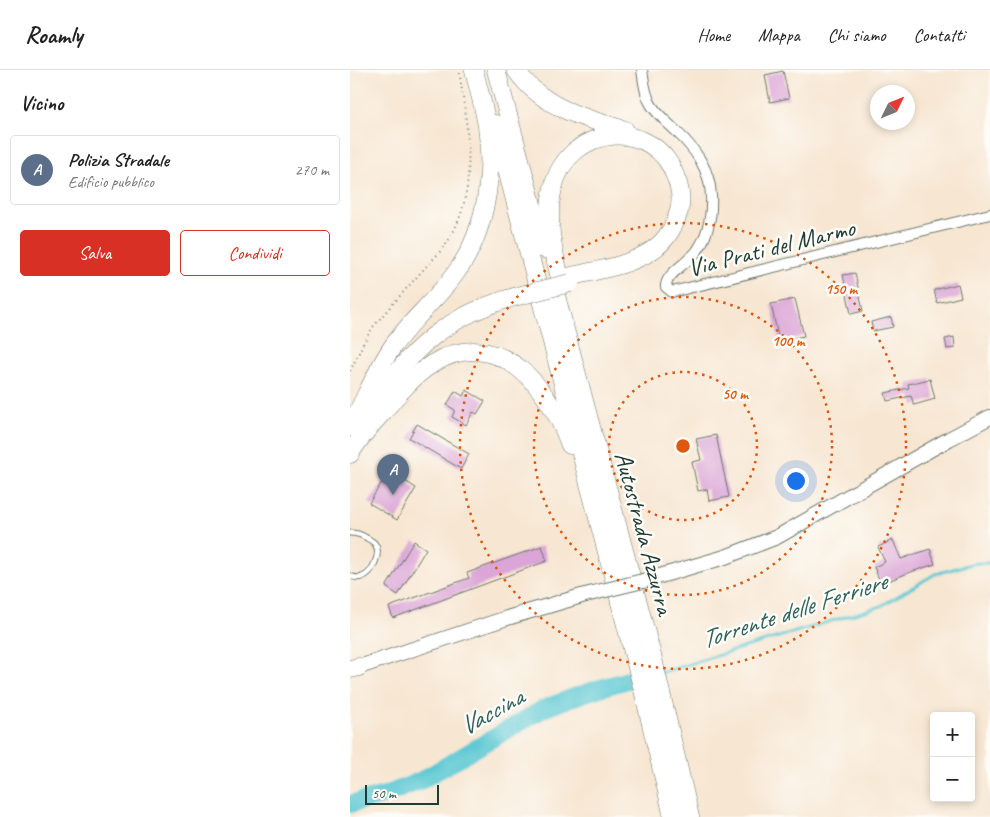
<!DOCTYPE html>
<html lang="it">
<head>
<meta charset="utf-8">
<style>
  :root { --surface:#fff; --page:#f6f6f6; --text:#222; --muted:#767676; --line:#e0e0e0; --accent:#d93025 }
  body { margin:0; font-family:Caveat,sans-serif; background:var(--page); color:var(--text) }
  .controls { position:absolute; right:15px; bottom:15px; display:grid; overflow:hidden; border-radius:5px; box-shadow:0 2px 8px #0003 }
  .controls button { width:45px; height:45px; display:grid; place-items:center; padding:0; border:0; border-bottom:1px solid var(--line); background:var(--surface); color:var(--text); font:25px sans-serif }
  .compass { position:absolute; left:520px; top:15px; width:45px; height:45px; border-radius:50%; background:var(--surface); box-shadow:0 2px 8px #0003; rotate:47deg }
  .scale { position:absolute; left:15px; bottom:12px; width:74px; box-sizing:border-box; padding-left:5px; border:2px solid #1f3d34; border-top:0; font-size:14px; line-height:18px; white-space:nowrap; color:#1f3d34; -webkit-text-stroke:4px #fdfcf7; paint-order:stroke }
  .you { position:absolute; left:445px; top:410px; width:18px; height:18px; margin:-12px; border:4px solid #fff; border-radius:50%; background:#1a73e8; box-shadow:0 0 0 8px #1a73e833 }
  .badge { display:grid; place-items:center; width:32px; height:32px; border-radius:50%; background:var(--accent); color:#fff; font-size:16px; font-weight:700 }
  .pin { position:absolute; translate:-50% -41px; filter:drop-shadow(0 1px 2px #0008) }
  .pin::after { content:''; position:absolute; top:26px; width:18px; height:15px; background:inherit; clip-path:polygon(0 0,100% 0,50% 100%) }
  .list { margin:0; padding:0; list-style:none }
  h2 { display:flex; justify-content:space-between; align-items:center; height:65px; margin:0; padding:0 20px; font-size:21px }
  h2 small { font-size:16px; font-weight:400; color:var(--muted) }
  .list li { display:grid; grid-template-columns:32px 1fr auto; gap:15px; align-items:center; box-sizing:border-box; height:70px; margin:0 10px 10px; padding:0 10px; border:1px solid var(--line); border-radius:5px }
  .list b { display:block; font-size:19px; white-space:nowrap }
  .list p { margin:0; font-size:16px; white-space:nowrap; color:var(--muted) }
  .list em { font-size:16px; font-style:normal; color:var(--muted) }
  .actions { display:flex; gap:10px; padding:15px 20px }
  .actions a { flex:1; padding:11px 0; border:1px solid var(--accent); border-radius:5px; text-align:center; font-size:18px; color:var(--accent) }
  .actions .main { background:var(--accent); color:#fff }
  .map { position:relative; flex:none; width:640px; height:747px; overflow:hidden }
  header { display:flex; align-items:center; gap:30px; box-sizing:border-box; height:70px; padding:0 25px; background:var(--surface); border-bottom:1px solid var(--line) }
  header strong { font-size:24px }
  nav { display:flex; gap:28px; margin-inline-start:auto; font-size:18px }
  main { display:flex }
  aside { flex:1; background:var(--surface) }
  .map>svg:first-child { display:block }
</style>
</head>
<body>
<header>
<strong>Roamly</strong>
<nav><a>Home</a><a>Mappa</a><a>Chi siamo</a><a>Contatti</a></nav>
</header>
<main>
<aside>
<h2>Vicino<small></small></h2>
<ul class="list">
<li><span class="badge" style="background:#5c6f8a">A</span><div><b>Polizia Stradale</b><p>Edificio pubblico</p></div><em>270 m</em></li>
</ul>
<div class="actions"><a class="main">Salva</a><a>Condividi</a></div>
</aside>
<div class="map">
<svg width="640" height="747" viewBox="0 0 640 747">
  <rect width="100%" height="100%" fill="#fdfcf7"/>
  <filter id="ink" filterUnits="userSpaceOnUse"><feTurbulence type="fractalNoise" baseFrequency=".02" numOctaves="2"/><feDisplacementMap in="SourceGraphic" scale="10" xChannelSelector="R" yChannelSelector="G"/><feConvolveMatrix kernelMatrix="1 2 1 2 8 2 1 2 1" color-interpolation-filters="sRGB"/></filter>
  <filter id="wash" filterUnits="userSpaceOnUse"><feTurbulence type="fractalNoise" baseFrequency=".0096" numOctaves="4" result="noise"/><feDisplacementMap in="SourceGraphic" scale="20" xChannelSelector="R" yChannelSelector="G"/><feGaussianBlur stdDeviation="1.12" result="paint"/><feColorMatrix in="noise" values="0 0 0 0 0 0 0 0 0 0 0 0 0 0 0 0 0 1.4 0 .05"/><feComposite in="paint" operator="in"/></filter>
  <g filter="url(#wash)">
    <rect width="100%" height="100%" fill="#f7e6d2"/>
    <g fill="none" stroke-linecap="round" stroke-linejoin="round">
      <!-- stream -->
      <path stroke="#5bc8d3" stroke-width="3" d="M 313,602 L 531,536 L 585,504 L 625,493 L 640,493"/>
      <!-- river -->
      <path stroke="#5bc8d3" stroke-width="18" d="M 0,734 L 35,725 L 70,711 L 193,639 C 229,624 265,612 304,604"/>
    </g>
    <g id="blocks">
      <!-- building -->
      <g fill="#dba6d7">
        <path d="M 433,1 L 439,28 L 420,32 L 415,5 Z"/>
        <path d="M 505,203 L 513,241 L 501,244 L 493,205 Z"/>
        <path d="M 608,214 L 611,227 L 587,233 L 584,220 Z"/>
        <path d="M 445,229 L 454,266 L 429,271 L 421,234 Z"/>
        <path d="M 541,247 L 543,257 L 523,261 L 521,252 Z"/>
        <path d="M 604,267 L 605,278 L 597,279 L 595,269 Z"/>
        <path d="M 580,309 L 585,329 L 564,335 L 561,326 L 537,331 L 535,323 L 559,318 L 558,314 Z"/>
        <path d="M 116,320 L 135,331 L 127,344 L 123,342 L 116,355 L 102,347 L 105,340 L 97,335 L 105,321 L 113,326 Z"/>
        <path d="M 67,354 L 119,384 L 111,399 L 59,368 Z"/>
        <path d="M 366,365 L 379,427 L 359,431 L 357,419 L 348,421 L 342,392 L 351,390 L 346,369 Z"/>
        <path d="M 39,401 L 66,418 L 47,450 L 19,433 Z"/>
        <path d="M 543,470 L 551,489 L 580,479 L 585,494 L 558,503 L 531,514 L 524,497 L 535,492 L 528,477 Z"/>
        <path d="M 64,471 L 76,479 L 48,525 L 36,517 Z"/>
        <path d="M 192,476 L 197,491 L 43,548 L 39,537 L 119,508 L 117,503 Z"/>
      </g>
    </g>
  </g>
  <g filter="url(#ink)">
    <use href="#blocks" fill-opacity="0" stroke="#6b786b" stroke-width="1"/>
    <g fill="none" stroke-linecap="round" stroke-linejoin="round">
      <defs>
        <path id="service" d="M 0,463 C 6,463 10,464 15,467 C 18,469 23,471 25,474 C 32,483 22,504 12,507 C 7,509 4,507 0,506"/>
        <path id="minor" d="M 292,0 C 294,12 295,26 302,36 C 309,46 318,53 326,61 C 345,79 360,99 361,126 C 362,145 358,165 347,181 C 339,192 315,204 316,217 L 322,222 L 640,144"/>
        <g id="secondary">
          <path d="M 293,511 L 375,487 L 427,467 L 599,369 L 640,347"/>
          <path d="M 0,600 L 157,548 L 235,525"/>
        </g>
        <g id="motorway">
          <path d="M 146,0 L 194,179"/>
          <path d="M 166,0 C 192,38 234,48 275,60"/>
          <path d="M 145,54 L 186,210"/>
          <path d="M 209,204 C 202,176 196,146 203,118 C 218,54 305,46 326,108 C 330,118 332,130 329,141 C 324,158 315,172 301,181 C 277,197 246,200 218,207"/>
          <path d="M 205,222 L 303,589 L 340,747"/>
          <path d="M 190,226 L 294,624 L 323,747"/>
          <path d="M 20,345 C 54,279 103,241 176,224"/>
          <path d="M 0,357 C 15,330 25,302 43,276 C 61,250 86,230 105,204 C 136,163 144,106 137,56 C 134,37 128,18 124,0"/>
          <path d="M 0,384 C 9,368 21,355 33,342 C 47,325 63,306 82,294 C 148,253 200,318 220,375"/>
          <path d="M 0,599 L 9,597"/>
        </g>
      </defs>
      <!-- service casing -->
      <use href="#service" stroke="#6b786b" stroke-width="7"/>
      <!-- minor casing -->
      <use href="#minor" stroke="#6b786b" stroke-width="12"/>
      <!-- secondary casing -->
      <use href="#secondary" stroke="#6b786b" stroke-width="16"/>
      <!-- motorway casing -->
      <use href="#motorway" stroke="#6b786b" stroke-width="19"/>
      <!-- path -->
      <path stroke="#6b786b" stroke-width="2" stroke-dasharray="1 4" stroke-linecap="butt" d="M 0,301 L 14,272 L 23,257 C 39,238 56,219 73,200 C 81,191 91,182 98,171 C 130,122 117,55 109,0"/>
      <!-- service -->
      <use href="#service" stroke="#fff" stroke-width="5"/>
      <!-- minor -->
      <use href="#minor" stroke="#fff" stroke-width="10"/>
      <!-- secondary -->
      <use href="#secondary" stroke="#fff" stroke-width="14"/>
      <!-- motorway -->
      <use href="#motorway" stroke="#fff" stroke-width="18"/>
      <defs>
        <path id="secondary-bridge" d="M 235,525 L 293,511"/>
        <path id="motorway-bridge" d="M 176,224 L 220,213"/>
      </defs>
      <!-- secondary-bridge casing -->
      <use href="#secondary-bridge" stroke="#6b786b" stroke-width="16" stroke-linecap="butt"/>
      <!-- motorway-bridge casing -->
      <use href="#motorway-bridge" stroke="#6b786b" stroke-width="19" stroke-linecap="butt"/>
      <!-- secondary-bridge -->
      <use href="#secondary-bridge" stroke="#fff" stroke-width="14"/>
      <!-- motorway-bridge -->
      <use href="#motorway-bridge" stroke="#fff" stroke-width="18"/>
    </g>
  </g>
  <!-- distance rings -->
  <g fill="none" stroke="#de580e" stroke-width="2.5" stroke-dasharray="2.5 5">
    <circle cx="333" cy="376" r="74"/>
    <circle cx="333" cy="376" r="149"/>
    <circle cx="333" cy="376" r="223"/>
  </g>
  <g text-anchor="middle" stroke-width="5" stroke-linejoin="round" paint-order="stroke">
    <!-- street labels -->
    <g font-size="25" fill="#1f3d34" stroke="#fdfcf7">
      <text transform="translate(421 177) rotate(-14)" y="9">Via Prati del Marmo</text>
      <text transform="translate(295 463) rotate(75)" y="9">Autostrada Azzurra</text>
    </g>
    <!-- water labels -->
    <g font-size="26" font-style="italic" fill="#2e605c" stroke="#fdfcf7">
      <text transform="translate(443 540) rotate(-18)" y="9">Torrente delle Ferriere</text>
      <text transform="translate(141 641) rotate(-29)" y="9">Vaccina</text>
    </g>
  </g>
  <circle cx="333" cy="376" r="8" fill="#de580e" stroke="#fdfcf7" stroke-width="2.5"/>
  <g font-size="15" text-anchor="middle" font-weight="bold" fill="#de580e" stroke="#fdfcf7" stroke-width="5" stroke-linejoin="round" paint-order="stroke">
    <text x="491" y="224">150 m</text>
    <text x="438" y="276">100 m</text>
    <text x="385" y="329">50 m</text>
  </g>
</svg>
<div class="controls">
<button>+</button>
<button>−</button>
</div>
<svg class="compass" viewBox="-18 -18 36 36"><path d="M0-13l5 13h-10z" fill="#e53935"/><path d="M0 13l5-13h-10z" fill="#767676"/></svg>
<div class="scale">50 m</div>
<div class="you"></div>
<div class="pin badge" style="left:43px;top:425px;background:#5c6f8a">A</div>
</div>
</main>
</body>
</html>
